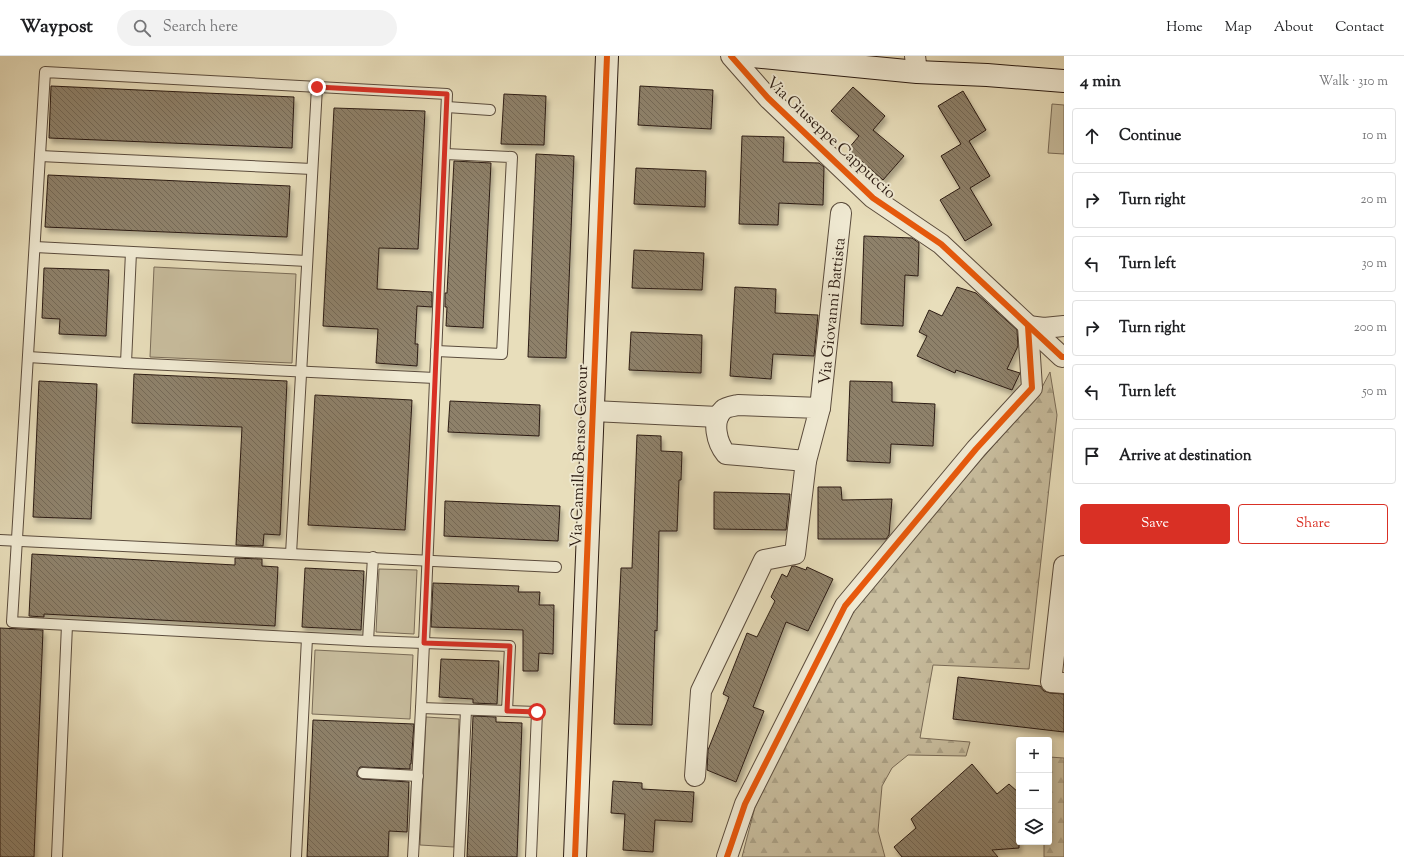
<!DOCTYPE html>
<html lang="en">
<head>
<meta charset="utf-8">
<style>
  :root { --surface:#fff; --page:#f2f2f2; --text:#202124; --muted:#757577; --line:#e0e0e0; --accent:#d93025 }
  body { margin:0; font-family:"Sorts Mill Goudy",serif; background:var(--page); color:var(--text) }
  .controls { position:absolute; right:12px; bottom:12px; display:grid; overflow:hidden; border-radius:4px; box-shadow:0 2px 10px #0003 }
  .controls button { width:36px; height:36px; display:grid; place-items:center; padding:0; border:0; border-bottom:1px solid var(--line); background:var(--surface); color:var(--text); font:20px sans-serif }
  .stop { position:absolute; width:12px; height:12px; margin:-9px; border:3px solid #d93025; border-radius:50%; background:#fff }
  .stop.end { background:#d93025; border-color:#fff; box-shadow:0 1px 4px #0008 }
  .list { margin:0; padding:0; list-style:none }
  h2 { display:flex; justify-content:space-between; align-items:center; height:52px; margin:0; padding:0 16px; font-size:17px }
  h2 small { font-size:13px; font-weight:400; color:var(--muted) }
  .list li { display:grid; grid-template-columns:26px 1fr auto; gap:12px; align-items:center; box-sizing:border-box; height:56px; margin:0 8px 8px; padding:0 8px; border:1px solid var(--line); border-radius:4px }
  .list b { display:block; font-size:15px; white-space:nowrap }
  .list em { font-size:13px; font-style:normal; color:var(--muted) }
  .actions { display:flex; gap:8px; padding:12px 16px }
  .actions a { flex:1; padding:9px 0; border:1px solid var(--accent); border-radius:4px; text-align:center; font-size:14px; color:var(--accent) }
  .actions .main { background:var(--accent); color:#fff }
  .icon { flex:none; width:22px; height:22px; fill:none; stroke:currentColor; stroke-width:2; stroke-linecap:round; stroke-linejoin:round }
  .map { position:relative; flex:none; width:1064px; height:801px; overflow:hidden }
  header { display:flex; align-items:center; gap:24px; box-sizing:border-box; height:56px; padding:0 20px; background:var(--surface); border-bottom:1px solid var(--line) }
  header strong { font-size:19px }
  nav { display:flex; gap:22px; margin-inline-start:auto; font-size:14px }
  .search { width:280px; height:36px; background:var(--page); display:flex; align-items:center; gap:10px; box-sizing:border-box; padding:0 14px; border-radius:22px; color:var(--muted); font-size:15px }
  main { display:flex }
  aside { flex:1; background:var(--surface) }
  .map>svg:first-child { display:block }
</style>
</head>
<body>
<header>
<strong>Waypost</strong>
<div class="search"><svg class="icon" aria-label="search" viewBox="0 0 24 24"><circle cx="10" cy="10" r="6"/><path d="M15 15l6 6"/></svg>Search here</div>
<nav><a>Home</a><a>Map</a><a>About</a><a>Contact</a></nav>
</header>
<main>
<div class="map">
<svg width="1064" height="801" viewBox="0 0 1064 801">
  <defs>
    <pattern id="forest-firs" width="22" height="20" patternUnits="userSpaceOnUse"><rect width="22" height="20" fill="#c8bd9e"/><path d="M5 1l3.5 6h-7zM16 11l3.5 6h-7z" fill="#aca287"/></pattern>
    <pattern id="building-back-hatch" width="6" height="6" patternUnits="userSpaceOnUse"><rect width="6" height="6" fill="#8e816a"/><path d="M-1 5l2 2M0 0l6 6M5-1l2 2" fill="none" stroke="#746956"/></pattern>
    <filter id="shadow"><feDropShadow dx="2.5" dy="4.5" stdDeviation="2" flood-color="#0004"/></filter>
  </defs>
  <rect width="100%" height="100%" fill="#e8debb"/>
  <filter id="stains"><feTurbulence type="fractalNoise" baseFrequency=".005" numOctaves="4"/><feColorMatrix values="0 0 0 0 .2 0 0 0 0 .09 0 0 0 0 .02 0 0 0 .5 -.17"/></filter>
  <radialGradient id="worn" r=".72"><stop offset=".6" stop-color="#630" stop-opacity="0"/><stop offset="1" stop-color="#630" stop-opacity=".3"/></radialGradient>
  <!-- grass -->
  <g fill="#c8bd9e" stroke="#7a6c58">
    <path d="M 1052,48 L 1064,49 L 1064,98 L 1048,97 Z"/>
    <path d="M 154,211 L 296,218 L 292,307 L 150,301 Z"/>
    <path d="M 379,513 L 417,514 L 414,578 L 376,576 Z"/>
    <path d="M 315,594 L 413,599 L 410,663 L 312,658 Z"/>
    <path d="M 426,661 L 459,663 L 454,791 L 420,789 Z"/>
  </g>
  <!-- forest -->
  <g fill="url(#forest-firs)" stroke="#7a6c58">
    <path d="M 1050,316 L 1057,359 L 1029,613 L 933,609 L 920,682 L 970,686 L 966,700 L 908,699 L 892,712 L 882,730 L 878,775 L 885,801 L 742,801 L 755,751 L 850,555 L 1039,337 Z"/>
    <path d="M 1049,701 L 1064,702 L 1064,801 L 1044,801 L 1044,786 L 1049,786 Z"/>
  </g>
  <!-- building -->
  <g fill="url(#building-back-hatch)" stroke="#2c1c13" filter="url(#shadow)">
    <path d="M 51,30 L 294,41 L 292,92 L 49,82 Z"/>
    <path d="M 640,30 L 713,34 L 711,73 L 638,69 Z"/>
    <path d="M 853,31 L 885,60 L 873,74 L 904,100 L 883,124 L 848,93 L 859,80 L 831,55 Z"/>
    <path d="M 963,35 L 986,74 L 969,85 L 990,120 L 970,132 L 992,169 L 965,185 L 940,144 L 960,132 L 941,100 L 961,88 L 938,50 Z"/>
    <path d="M 504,38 L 546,40 L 544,89 L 501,88 Z"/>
    <path d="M 334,52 L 425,55 L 418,193 L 379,192 L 377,233 L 432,236 L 432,251 L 417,250 L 415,288 L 418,288 L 417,310 L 376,307 L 378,273 L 323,270 Z"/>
    <path d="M 742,80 L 784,81 L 783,106 L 819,107 L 824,111 L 823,149 L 779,147 L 778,169 L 739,168 Z"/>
    <path d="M 536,98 L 574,100 L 566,302 L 528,301 Z"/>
    <path d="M 454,105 L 491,107 L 483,272 L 446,270 L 447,251 L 445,251 L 445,237 L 447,237 Z"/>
    <path d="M 636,112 L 706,115 L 705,151 L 634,148 Z"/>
    <path d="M 48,119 L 290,130 L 287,181 L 45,171 Z"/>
    <path d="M 864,180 L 912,182 L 919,187 L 918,220 L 905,219 L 903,270 L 861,268 Z"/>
    <path d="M 634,194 L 704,197 L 702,234 L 632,232 Z"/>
    <path d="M 44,212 L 109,214 L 106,280 L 59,278 L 60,263 L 42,262 Z"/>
    <path d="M 735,231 L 776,233 L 775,257 L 818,259 L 814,300 L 773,298 L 771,323 L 730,320 Z"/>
    <path d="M 957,231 L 976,237 L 1017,274 L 1018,290 L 1007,313 L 1020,317 L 1012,334 L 956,314 L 955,317 L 917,300 L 927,280 L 919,276 L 929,254 L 942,260 Z"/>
    <path d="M 631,276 L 702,279 L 701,317 L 629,314 Z"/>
    <path d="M 134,318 L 287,325 L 280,479 L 264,478 L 263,490 L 236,489 L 242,371 L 132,367 Z"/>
    <path d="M 39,325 L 97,328 L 91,463 L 33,461 Z"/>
    <path d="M 850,325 L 892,326 L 892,346 L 935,348 L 933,390 L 891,388 L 890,407 L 847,405 Z"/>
    <path d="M 315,339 L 412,344 L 405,474 L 308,469 Z"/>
    <path d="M 450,345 L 540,349 L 539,380 L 448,376 Z"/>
    <path d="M 637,379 L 661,380 L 661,395 L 682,396 L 681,424 L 679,424 L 677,475 L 659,475 L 657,575 L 655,574 L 652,669 L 614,668 L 621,512 L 632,512 Z"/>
    <path d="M 818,431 L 841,431 L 842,444 L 892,443 L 889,479 L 886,483 L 818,483 Z"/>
    <path d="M 714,436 L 790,438 L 786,474 L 714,473 Z"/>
    <path d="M 445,445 L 560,450 L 558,485 L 444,480 Z"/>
    <path d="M 32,498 L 235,509 L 235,502 L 262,503 L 262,510 L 278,511 L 275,570 L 44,558 L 44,561 L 29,560 Z"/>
    <path d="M 792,510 L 795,510 L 806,514 L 807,511 L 833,523 L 808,575 L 786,566 L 753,651 L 764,655 L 736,726 L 707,714 L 708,694 L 729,641 L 723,638 L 747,577 L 757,581 L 775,545 L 771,541 L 782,518 L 787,521 Z"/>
    <path d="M 305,512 L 364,515 L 361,574 L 302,571 Z"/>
    <path d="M 433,527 L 519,530 L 518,536 L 540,536 L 539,549 L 554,549 L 553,598 L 539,597 L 538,615 L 523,615 L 523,574 L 431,571 Z"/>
    <path d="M 0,572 L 43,574 L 34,801 L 0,801 Z"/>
    <path d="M 441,603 L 499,605 L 497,648 L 473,647 L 473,643 L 439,641 Z"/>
    <path d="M 958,621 L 1040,630 L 1044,635 L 1050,637 L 1064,638 L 1064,676 L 953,663 Z"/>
    <path d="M 473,660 L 496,661 L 496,666 L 522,667 L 517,801 L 467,801 Z"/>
    <path d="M 313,664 L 414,668 L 411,708 L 410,708 L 410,713 L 363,711 L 360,711 L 357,716 L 357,720 L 362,723 L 409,726 L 407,776 L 389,775 L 388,801 L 307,801 Z"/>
    <path d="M 972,708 L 997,738 L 1009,728 L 1019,737 L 1019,792 L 992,794 L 998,801 L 902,801 L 894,791 L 916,772 L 911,763 Z"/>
    <path d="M 613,725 L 642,727 L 642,733 L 694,736 L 692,766 L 655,764 L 653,796 L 623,794 L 625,758 L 611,757 Z"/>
  </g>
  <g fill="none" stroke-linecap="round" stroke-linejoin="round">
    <defs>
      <g id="lane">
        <path d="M 447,51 L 490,54"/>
        <path d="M 40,100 L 312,113"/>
        <path d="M 35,191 L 307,205"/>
        <path d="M 436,295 L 502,298 L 512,101 L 445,98"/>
        <path d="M 28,301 L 126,307 L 131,196"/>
        <path d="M 126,307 L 435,322"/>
        <path d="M 0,484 L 556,511"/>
        <path d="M 291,498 L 317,31"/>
        <path d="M 368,585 L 12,566 L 45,16 L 447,38 L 424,587 L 368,585 L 373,501"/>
        <path d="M 424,587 L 510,590 L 507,655 L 421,652 Z"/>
        <path d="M 507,655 L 537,656 L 531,801"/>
        <path d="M 363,717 L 418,720"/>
        <path d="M 57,801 L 67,569"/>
        <path d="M 296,801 L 307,582"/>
        <path d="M 413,801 L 421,652"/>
        <path d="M 459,801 L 466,654"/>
      </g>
      <g id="street">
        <path d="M 731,0 L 768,42 L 873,142 L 941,188 L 1062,301"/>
        <path d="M 915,0 L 917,16"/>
        <path d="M 1028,270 L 1044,272 L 1064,270"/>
        <path d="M 738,349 L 820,352 L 806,405 L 726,398 C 717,387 711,365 723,354 C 726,351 733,350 738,349 Z"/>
        <path d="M 820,352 L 841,157"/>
        <path d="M 593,355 L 718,361"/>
        <path d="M 1064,510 L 1051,626 L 1064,627"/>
        <path d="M 695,720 L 701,635 L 764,504 L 795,498 L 806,405"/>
        <path d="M 727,801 L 745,748 L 845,550 L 976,393 L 1032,332 L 1028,270"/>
      </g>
      <g id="secondary">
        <path d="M 752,0 L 917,16 L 987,19 L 1064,25"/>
        <path d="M 575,801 L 607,0"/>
      </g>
    </defs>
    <!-- lane casing -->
    <use href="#lane" stroke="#5b4c3d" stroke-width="12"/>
    <!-- street casing -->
    <use href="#street" stroke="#5b4c3d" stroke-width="22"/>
    <!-- secondary casing -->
    <use href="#secondary" stroke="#2c1c13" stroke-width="24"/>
    <!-- lane -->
    <use href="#lane" stroke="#f0ead3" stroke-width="10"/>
    <!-- street -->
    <use href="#street" stroke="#f0ead3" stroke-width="20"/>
    <!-- secondary -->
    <use href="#secondary" stroke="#f0ead3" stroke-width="22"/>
    <defs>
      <g id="cycleway">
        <path d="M 731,0 L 768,42 L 873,142 L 941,188 L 1062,301 L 1064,301"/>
        <path d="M 575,801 L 607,0"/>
        <path d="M 727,801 L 745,748 L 845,550 L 976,393 L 1032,332 L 1028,270"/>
      </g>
    </defs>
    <!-- cycleway casing -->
    <use href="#cycleway" stroke="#f0ead3" stroke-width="8"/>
    <!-- cycleway -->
    <use href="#cycleway" stroke="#e8590c" stroke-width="6"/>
  </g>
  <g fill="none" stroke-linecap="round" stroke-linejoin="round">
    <!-- route -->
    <path stroke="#d93025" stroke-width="5" d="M 317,31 L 447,38 L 424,587 L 510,590 L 507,655 L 537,656"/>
  </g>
  <g text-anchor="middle" stroke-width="4" stroke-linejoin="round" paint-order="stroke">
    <!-- street labels -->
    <g font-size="16" fill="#2c1c13" stroke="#f0ead3">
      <text transform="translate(832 81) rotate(43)" y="6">Via Giuseppe Cappuccio</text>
      <text transform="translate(831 255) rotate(-84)" y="6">Via Giovanni Battista</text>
      <text transform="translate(578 400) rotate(-88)" y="6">Via Camillo Benso Cavour</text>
    </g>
  </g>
  <rect width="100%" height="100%" filter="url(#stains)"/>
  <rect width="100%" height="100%" fill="url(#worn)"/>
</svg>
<div class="controls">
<button>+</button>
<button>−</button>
<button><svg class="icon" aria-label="layers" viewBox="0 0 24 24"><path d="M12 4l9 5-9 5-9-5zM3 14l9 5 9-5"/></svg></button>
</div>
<div class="stop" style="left:537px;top:656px"></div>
<div class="stop end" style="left:317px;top:31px"></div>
</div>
<aside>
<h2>4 min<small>Walk · 310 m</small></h2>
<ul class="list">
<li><svg class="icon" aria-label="ahead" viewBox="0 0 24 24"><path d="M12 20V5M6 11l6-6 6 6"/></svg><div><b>Continue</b></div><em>10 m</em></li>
<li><svg class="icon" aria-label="right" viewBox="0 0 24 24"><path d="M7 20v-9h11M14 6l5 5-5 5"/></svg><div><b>Turn right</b></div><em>20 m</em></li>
<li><svg class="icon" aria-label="left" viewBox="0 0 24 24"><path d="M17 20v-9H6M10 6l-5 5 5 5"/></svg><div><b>Turn left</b></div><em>30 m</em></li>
<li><svg class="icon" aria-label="right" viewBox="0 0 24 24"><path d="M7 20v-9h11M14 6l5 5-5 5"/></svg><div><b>Turn right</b></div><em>200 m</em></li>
<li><svg class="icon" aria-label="left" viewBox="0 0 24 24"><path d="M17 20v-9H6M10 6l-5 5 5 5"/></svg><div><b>Turn left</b></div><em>50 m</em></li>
<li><svg class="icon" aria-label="arrive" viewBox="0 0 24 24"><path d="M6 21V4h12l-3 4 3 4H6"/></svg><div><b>Arrive at destination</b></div></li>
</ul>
<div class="actions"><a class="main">Save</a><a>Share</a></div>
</aside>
</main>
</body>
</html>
